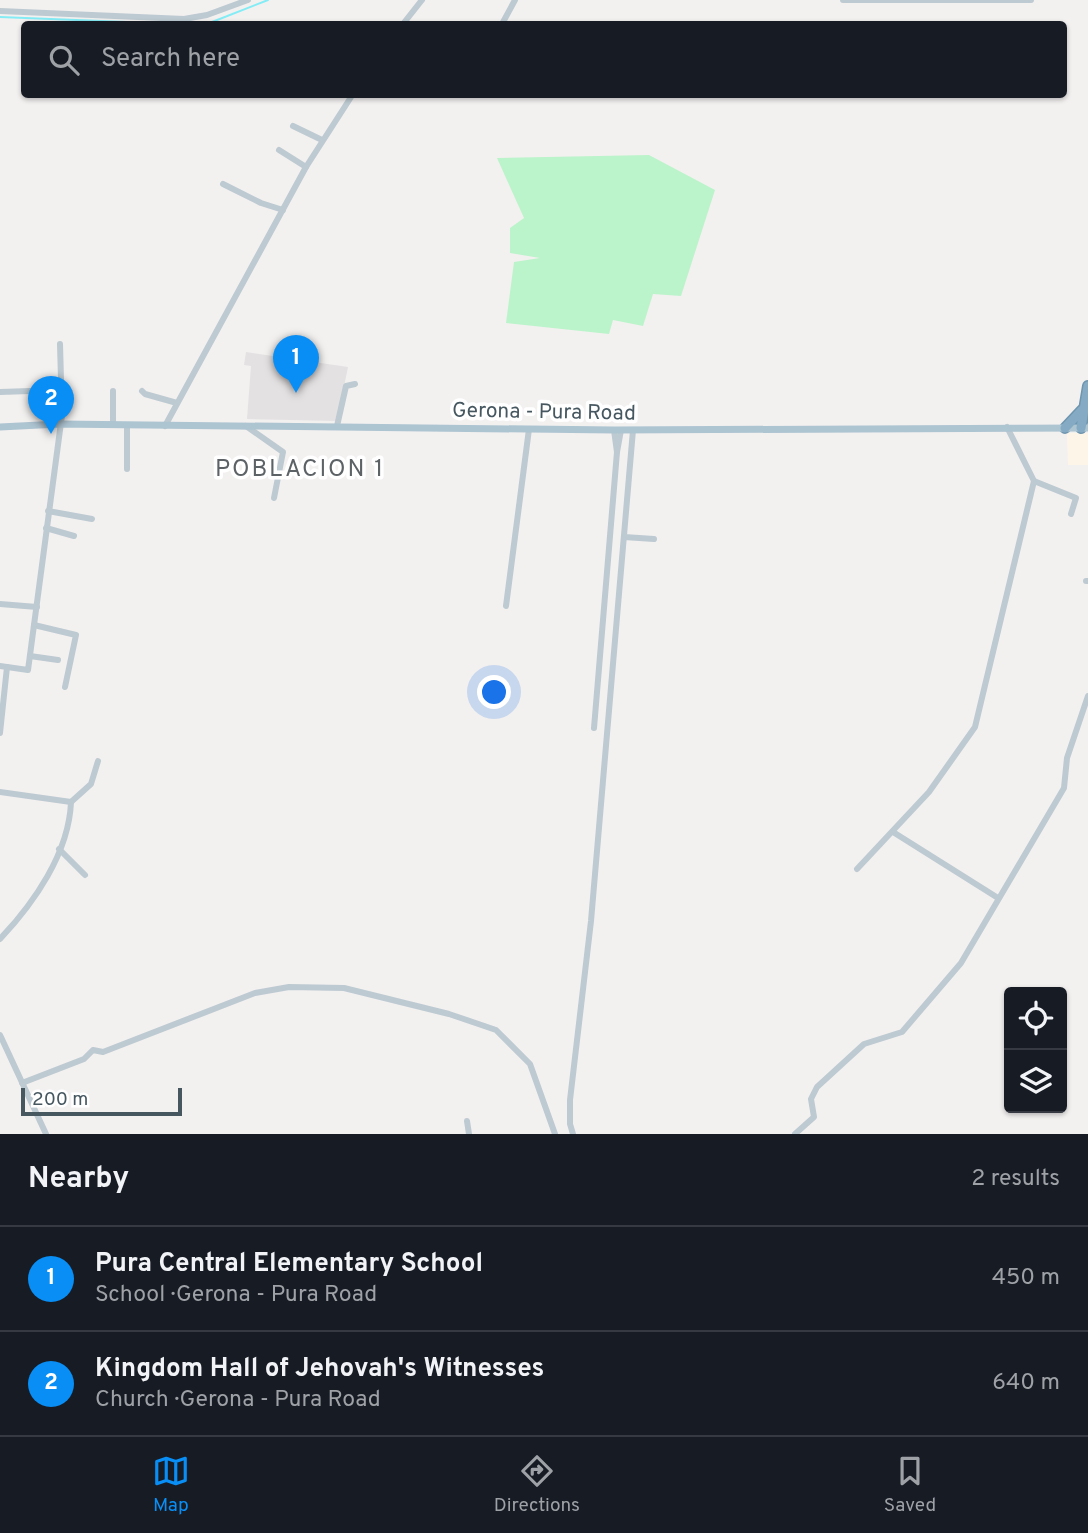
<!DOCTYPE html>
<html lang="en">
<head>
<meta charset="utf-8">
<style>
  :root { --surface:#171b24; --page:#20242c; --text:#f1f3f6; --muted:#9ea1a6; --line:#363941; --accent:#088ef5 }
  body { margin:0; font-family:Overpass,sans-serif; background:var(--page); color:var(--text) }
  .controls { position:absolute; right:21px; bottom:21px; display:grid; overflow:hidden; border-radius:7px; box-shadow:0 2px 5px #0004 }
  .controls button { width:63px; height:63px; display:grid; place-items:center; padding:0; border:0; border-bottom:2px solid var(--line); background:var(--surface); color:var(--text); font:35px sans-serif }
  .scale { position:absolute; left:21px; bottom:18px; width:161px; box-sizing:border-box; padding-left:7px; border:4px solid #465760; border-top:0; font-size:19px; line-height:24px; white-space:nowrap; color:#465760; -webkit-text-stroke:5px #fff; paint-order:stroke }
  .you { position:absolute; left:495px; top:693px; width:24px; height:24px; margin:-18px; border:5px solid #fff; border-radius:50%; background:#1a73e8; box-shadow:0 0 0 10px #1a73e833 }
  .badge { display:grid; place-items:center; width:46px; height:46px; border-radius:50%; background:var(--accent); color:#fff; font-size:23px; font-weight:700 }
  .pin { position:absolute; translate:-50% -58px; filter:drop-shadow(0 2px 4px #0008) }
  .pin::after { content:''; position:absolute; top:37px; width:24px; height:21px; background:inherit; clip-path:polygon(0 0,100% 0,50% 100%) }
  .list { margin:0; padding:0; list-style:none }
  h2 { display:flex; justify-content:space-between; align-items:center; height:91px; margin:0; padding:0 28px; font-size:30px }
  h2 small { font-size:23px; font-weight:400; color:var(--muted) }
  .list li { display:grid; grid-template-columns:46px 1fr auto; gap:21px; align-items:center; box-sizing:border-box; height:105px; padding:0 28px; border-top:2px solid var(--line) }
  .list b { display:block; font-size:26px; white-space:nowrap }
  .list p { margin:0; font-size:23px; white-space:nowrap; color:var(--muted) }
  .list em { font-size:23px; font-style:normal; color:var(--muted) }
  .icon { flex:none; width:38px; height:38px; fill:none; stroke:currentColor; stroke-width:2; stroke-linecap:round; stroke-linejoin:round }
  .map { position:relative; flex:none; width:1088px; height:1134px; overflow:hidden }
  .search { position:absolute; background:var(--surface); box-shadow:0 2px 5px #0004; left:21px; right:21px; top:21px; height:77px; display:flex; align-items:center; gap:18px; box-sizing:border-box; padding:0 24px; border-radius:7px; color:var(--muted); font-size:26px }
  .sheet { height:301px; background:var(--surface) }
  nav { display:flex; justify-content:space-around; align-items:center; box-sizing:border-box; height:98px; border-top:2px solid var(--line); background:var(--surface); font-size:19px; color:var(--muted) }
  nav a { display:grid; justify-items:center; gap:4px }
  nav .on { color:var(--accent) }
  .map>svg:first-child { display:block }
</style>
</head>
<body>
<div class="map">
<svg width="1088" height="1134" viewBox="0 0 1088 1134">
  <rect width="100%" height="100%" fill="#f3f0f0"/>
  <!-- commercial -->
  <path fill="#fef5e9" d="M 1067,433 L 1088,433 L 1088,465 L 1068,465 Z"/>
  <!-- education -->
  <path fill="#e4e1e2" d="M 246,352 L 348,367 L 337,421 L 247,419 L 251,366 L 244,365 Z"/>
  <!-- green -->
  <path fill="#bbf4ca" d="M 649,155 L 715,190 L 681,296 L 653,294 L 643,326 L 613,320 L 609,334 L 506,323 L 514,262 L 540,258 L 510,253 L 510,228 L 524,218 L 497,158 Z"/>
  <g fill="none" stroke-linecap="round" stroke-linejoin="round">
    <!-- stream -->
    <g stroke="#84ecf5" stroke-width="2">
      <path d="M 0,17 L 178,24"/>
      <path d="M 190,24 L 212,22 L 268,0"/>
    </g>
    <defs>
      <g id="highway">
        <path d="M 1065,428 L 1082,410"/>
        <path d="M 1081,428 L 1088,386"/>
      </g>
    </defs>
    <!-- highway casing -->
    <use href="#highway" stroke="#6f96af" stroke-width="12"/>
    <!-- minor -->
    <g stroke="#bdcad1" stroke-width="6">
      <path d="M 843,0 L 1031,0"/>
      <path d="M 0,11 L 184,19 L 207,15 L 248,0"/>
      <path d="M 403,24 L 422,0"/>
      <path d="M 502,24 L 515,0"/>
      <path d="M 293,126 L 322,140"/>
      <path d="M 279,150 L 306,167"/>
      <path d="M 223,184 L 261,203 L 283,210"/>
      <path d="M 113,391 L 113,425"/>
      <path d="M 142,391 L 145,394 L 177,403"/>
      <path d="M 0,392 L 60,390"/>
      <path d="M 165,426 L 306,167 L 353,94"/>
      <path d="M 246,426 L 283,452 L 274,498"/>
      <path d="M 337,426 L 346,386 L 355,384"/>
      <path d="M 617,452 L 621,430"/>
      <path d="M 127,469 L 127,425"/>
      <path d="M 1034,481 L 1076,498 L 1071,514"/>
      <path d="M 48,511 L 92,519"/>
      <path d="M 46,528 L 74,536"/>
      <path d="M 624,537 L 654,539"/>
      <path d="M 1086,581 L 1088,581"/>
      <path d="M 0,604 L 37,607"/>
      <path d="M 506,606 L 529,429"/>
      <path d="M 34,625 L 76,635 L 65,687"/>
      <path d="M 30,656 L 58,660"/>
      <path d="M 0,666 L 28,670 L 62,415 L 60,344"/>
      <path d="M 594,728 L 617,452 L 614,430"/>
      <path d="M 0,733 L 7,667"/>
      <path d="M 0,792 L 71,802"/>
      <path d="M 893,832 L 998,898"/>
      <path d="M 59,849 L 85,875"/>
      <path d="M 857,869 L 929,792 L 975,727 L 1034,481 L 1007,427"/>
      <path d="M 0,939 C 34,903 69,853 71,802 L 91,784 L 98,761"/>
      <path d="M 0,1035 L 46,1134"/>
      <path d="M 22,1083 L 84,1059 L 93,1050 L 103,1052 L 255,993 L 289,987 L 344,988 L 449,1014 L 496,1030 L 530,1064 L 555,1134"/>
      <path d="M 467,1121 L 469,1134"/>
      <path d="M 573,1134 L 570,1124 L 570,1100 L 591,921 L 633,430"/>
      <path d="M 795,1134 L 814,1117 L 811,1099 L 817,1087 L 864,1044 L 902,1032 L 961,963 L 1064,788 L 1067,758 L 1088,696"/>
    </g>
    <!-- major -->
    <path stroke="#adc4d1" stroke-width="7" d="M 0,427 L 59,424 L 614,430 L 1088,428"/>
    <!-- highway -->
    <use href="#highway" stroke="#84abc3" stroke-width="9"/>
  </g>
  <g text-anchor="middle" stroke-width="7" stroke-linejoin="round" paint-order="stroke">
    <!-- street labels -->
    <g font-size="21" fill="#465760" stroke="#fff">
      <text transform="translate(544 411) rotate(1)" y="7">Gerona - Pura Road</text>
    </g>
    <!-- quarter labels -->
    <g font-size="24" letter-spacing="2" fill="#5c6266" stroke="#fff">
      <text x="300" y="476">POBLACION 1</text>
    </g>
  </g>
</svg>
<div class="controls">
<button><svg class="icon" aria-label="locate" viewBox="0 0 24 24"><circle cx="12" cy="12" r="6"/><path d="M12 2v4M12 18v4M2 12h4M18 12h4"/></svg></button>
<button><svg class="icon" aria-label="layers" viewBox="0 0 24 24"><path d="M12 4l9 5-9 5-9-5zM3 14l9 5 9-5"/></svg></button>
</div>
<div class="scale">200 m</div>
<div class="you"></div>
<div class="pin badge" style="left:296px;top:393px">1</div>
<div class="pin badge" style="left:51px;top:434px">2</div>
<div class="search"><svg class="icon" aria-label="search" viewBox="0 0 24 24"><circle cx="10" cy="10" r="6"/><path d="M15 15l6 6"/></svg>Search here</div>
</div>
<section class="sheet">
<h2>Nearby<small>2 results</small></h2>
<ul class="list">
<li><span class="badge">1</span><div><b>Pura Central Elementary School</b><p>School · Gerona - Pura Road</p></div><em>450 m</em></li>
<li><span class="badge">2</span><div><b>Kingdom Hall of Jehovah's Witnesses</b><p>Church · Gerona - Pura Road</p></div><em>640 m</em></li>
</ul>
</section>
<nav>
<a class="on"><svg class="icon" aria-label="map" viewBox="0 0 24 24"><path d="M3 6l6-2 6 2 6-2v14l-6 2-6-2-6 2zM9 4v14M15 6v14"/></svg>Map</a>
<a><svg class="icon" aria-label="directions" viewBox="0 0 24 24"><path d="M12 3l9 9-9 9-9-9zM9 14v-3h6M13 9l2 2-2 2"/></svg>Directions</a>
<a><svg class="icon" aria-label="saved" viewBox="0 0 24 24"><path d="M7 4h10v16l-5-4-5 4z"/></svg>Saved</a>
</nav>
</body>
</html>
